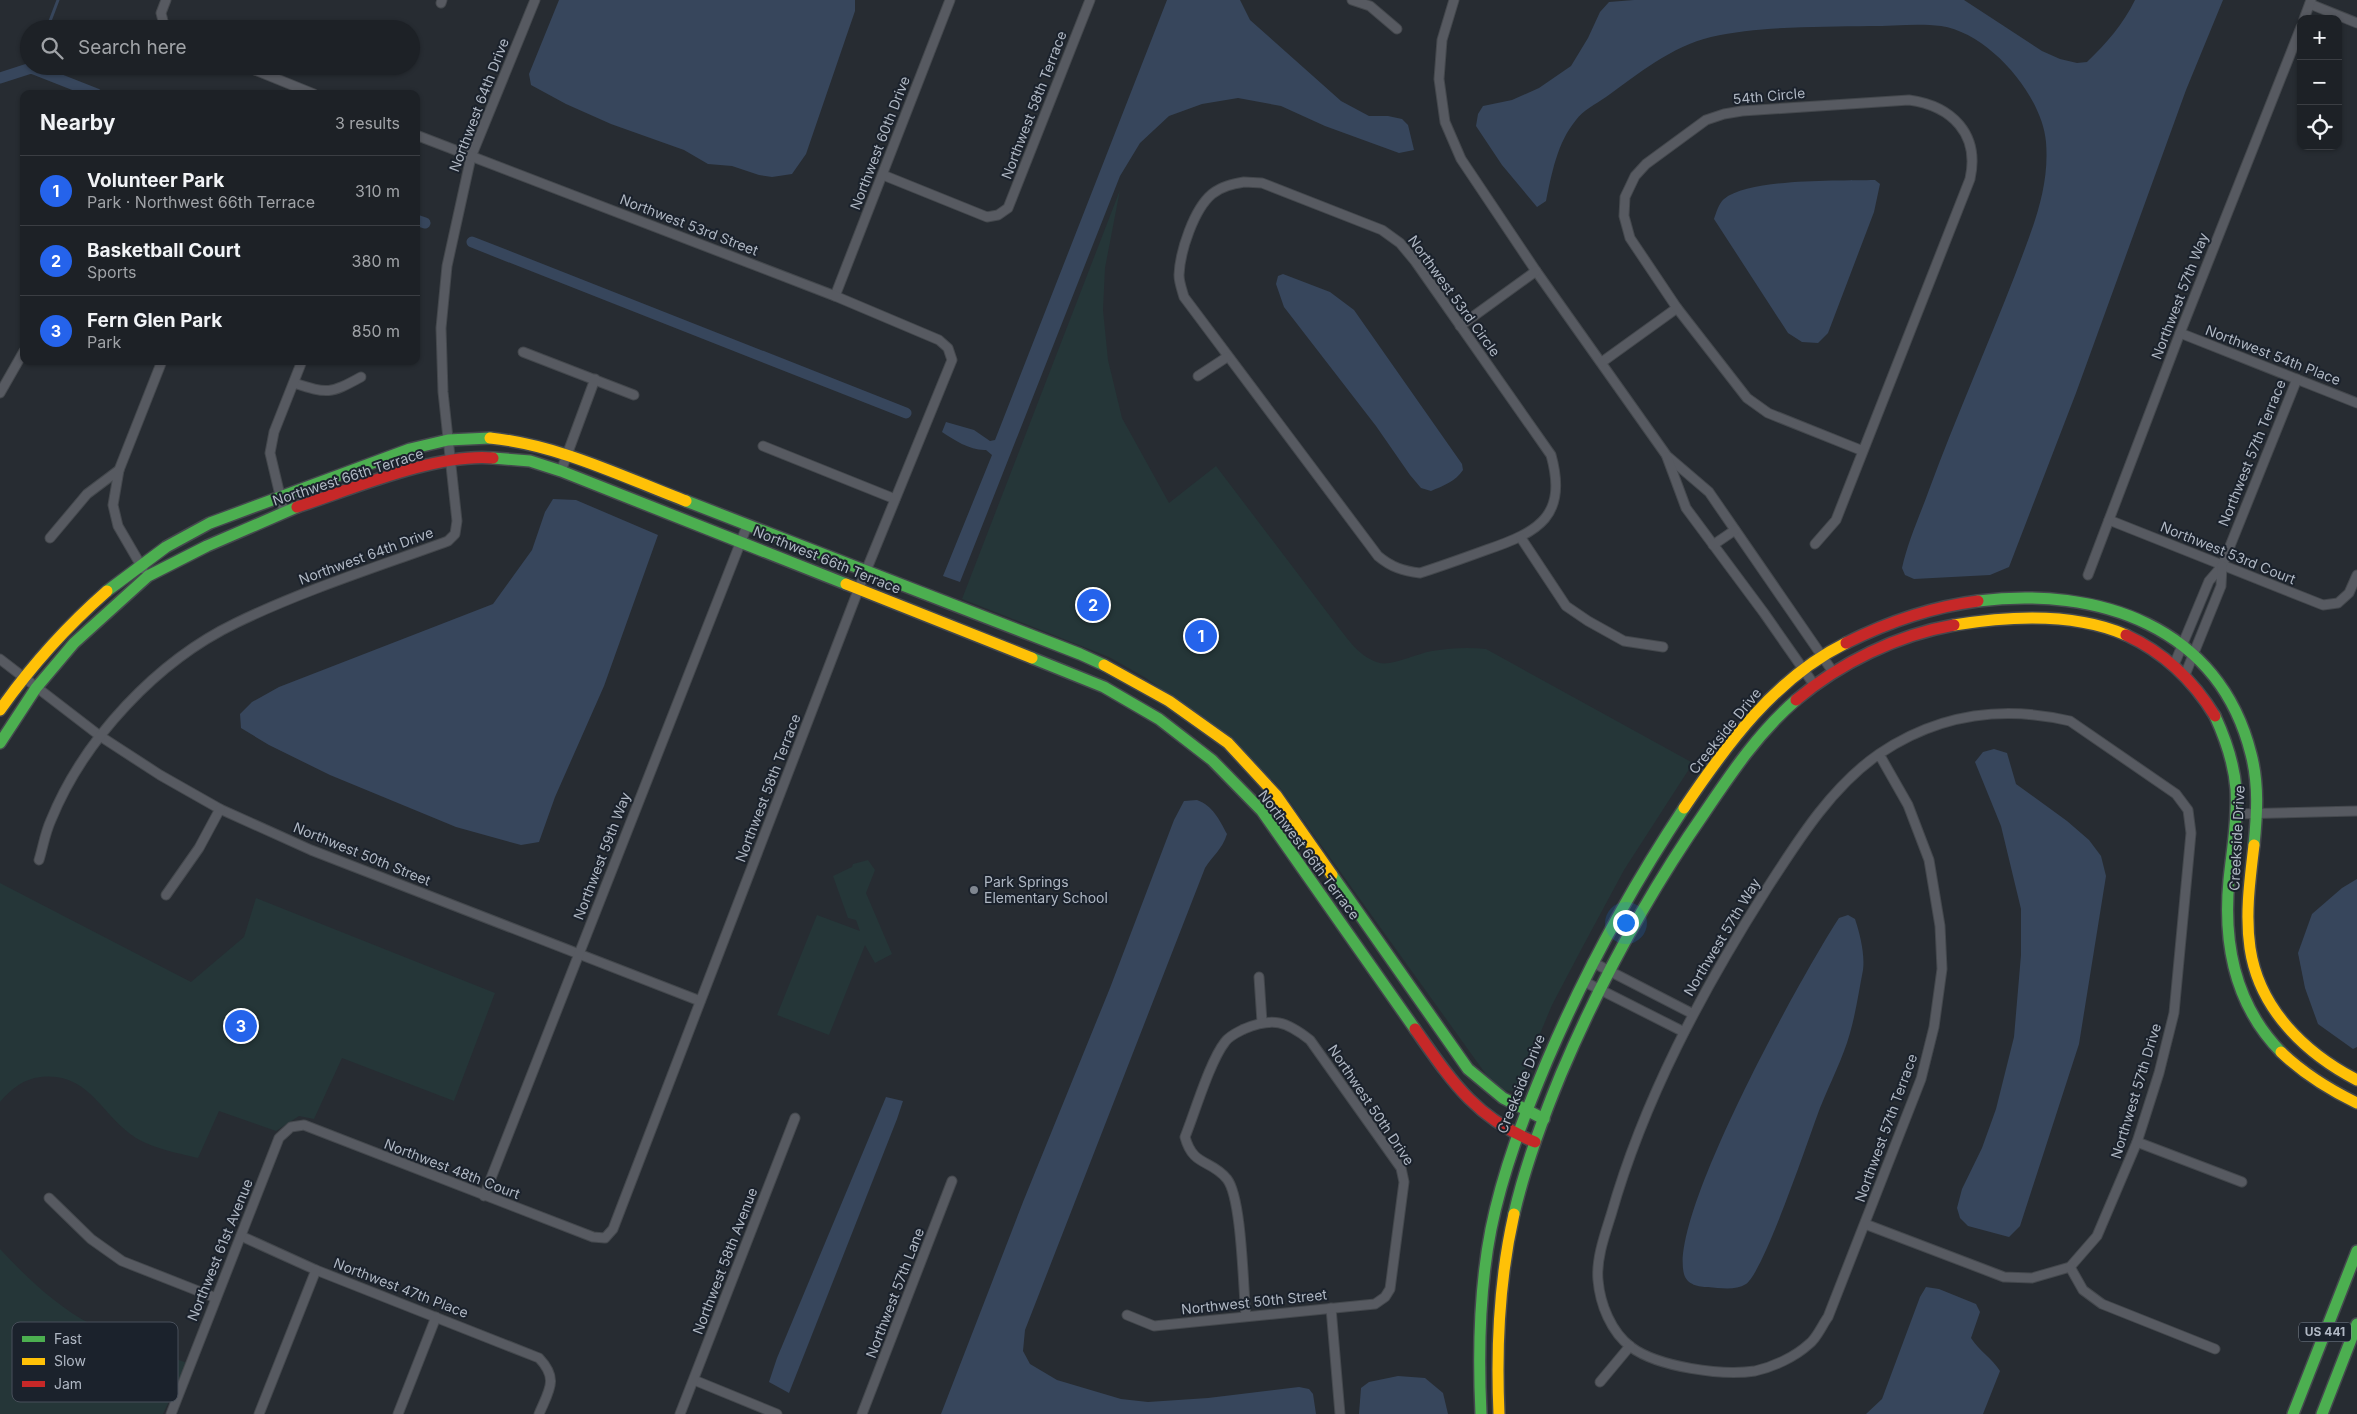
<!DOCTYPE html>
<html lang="en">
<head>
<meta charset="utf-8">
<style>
  :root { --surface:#1d2126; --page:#25292e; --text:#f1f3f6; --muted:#a0a3a7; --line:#3b3e43; --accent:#2563eb }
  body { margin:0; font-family:Inter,sans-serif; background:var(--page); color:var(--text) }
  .controls { position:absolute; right:15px; top:15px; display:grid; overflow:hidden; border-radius:10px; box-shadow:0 1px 4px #0004 }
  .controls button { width:45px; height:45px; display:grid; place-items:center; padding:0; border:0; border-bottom:1px solid var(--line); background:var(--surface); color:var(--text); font:25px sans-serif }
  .you { position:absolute; left:1625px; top:922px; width:18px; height:18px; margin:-12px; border:4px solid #fff; border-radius:50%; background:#1a73e8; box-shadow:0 0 0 8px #1a73e833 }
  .badge { display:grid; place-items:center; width:32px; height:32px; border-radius:50%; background:var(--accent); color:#fff; font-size:16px; font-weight:700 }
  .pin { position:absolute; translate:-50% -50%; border:2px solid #fff; box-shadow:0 1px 5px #0006 }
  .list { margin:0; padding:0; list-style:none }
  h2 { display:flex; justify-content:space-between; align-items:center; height:65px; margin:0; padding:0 20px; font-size:21px }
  h2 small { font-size:16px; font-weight:400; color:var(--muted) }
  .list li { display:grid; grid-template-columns:32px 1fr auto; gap:15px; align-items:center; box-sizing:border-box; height:70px; padding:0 20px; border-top:1px solid var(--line) }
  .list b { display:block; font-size:19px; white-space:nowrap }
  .list p { margin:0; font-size:16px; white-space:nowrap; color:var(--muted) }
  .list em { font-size:16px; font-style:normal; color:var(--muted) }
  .icon { flex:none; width:28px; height:28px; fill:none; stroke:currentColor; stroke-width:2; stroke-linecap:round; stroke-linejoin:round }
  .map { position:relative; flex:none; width:2357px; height:1414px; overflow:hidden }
  .search { position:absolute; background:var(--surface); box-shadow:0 1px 4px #0004; left:20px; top:20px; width:400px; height:55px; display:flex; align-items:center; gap:12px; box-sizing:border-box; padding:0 18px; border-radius:28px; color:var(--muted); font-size:19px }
  .panel { position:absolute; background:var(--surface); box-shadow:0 1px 4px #0004; left:20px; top:90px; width:400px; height:275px; border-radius:10px }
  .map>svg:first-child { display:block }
</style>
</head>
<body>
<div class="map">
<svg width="2357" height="1414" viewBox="0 0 2357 1414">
  <rect width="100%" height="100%" fill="#272c32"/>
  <!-- green -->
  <g fill="#253638">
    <path d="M 1120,190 L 1105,268 L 1103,310 L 1108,360 L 1122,418 L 1169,503 L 1216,466 L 1339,628 C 1350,642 1361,658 1380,663 C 1391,666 1419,653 1432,651 C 1451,648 1468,647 1486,649 L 1693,763 L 1624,870 L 1582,948 L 1552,1005 L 1519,1084 L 1512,1091 L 1502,1090 L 1490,1080 L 1280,788 L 1240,747 L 1146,678 L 1109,657 L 962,599 Z"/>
    <path d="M 868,860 L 875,870 L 866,893 L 892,954 L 875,963 L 865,945 L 829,1035 L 777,1015 L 817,915 L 860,931 L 856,920 L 848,918 L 833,876 L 852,867 L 853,864 Z"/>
    <path d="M 0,883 L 191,982 L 244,937 L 256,898 L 495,993 L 454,1101 L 342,1058 L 314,1119 L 299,1116 L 276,1131 L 219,1111 L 198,1158 C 178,1153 154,1149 136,1138 C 101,1116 90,1072 41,1077 C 23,1079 11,1089 0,1102 Z"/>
    <path d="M 0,1249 C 26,1277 57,1307 91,1324 C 122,1340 155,1351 187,1363 L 163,1414 L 0,1414 Z"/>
  </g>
  <!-- water -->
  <g fill="#37465c">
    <path d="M 559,0 L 855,0 L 855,11 L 806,154 L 792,174 L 772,177 L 759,175 L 732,166 L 708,164 L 684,150 L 611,124 L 566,104 L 531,85 L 529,74 Z"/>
    <path d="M 1167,0 L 1240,0 L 1250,20 L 1341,101 L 1369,116 L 1388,116 L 1402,119 L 1408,125 L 1414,150 L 1399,153 L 1325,126 L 1281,106 L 1238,98 L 1202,104 L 1169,116 L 1140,143 L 1120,176 L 960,582 L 943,576 L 992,455 L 986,450 C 971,451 954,440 942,432 L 946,422 L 974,430 L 990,441 L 995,440 Z"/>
    <path d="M 1634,0 L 1964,0 L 2042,51 L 2060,59 L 2077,63 L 2087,62 C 2106,44 2124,23 2135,0 L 2223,0 L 2186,90 L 2076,393 L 2009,567 L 1990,575 L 1914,579 L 1905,575 L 1902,568 C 1908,541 1920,515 1929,490 C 1956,417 1987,347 2015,275 C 2031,232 2050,190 2046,142 C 2042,95 1989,33 1941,26 C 1919,23 1893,26 1870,26 C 1819,27 1760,26 1711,37 C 1672,46 1638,74 1606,97 C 1596,104 1583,110 1576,120 C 1557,143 1552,173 1546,201 L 1537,207 L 1502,165 L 1476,126 L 1478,114 L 1483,106 L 1512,100 L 1539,88 L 1571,66 L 1588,38 L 1600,12 L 1609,2 Z"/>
    <path d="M 1875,180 L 1880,184 L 1874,212 L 1828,333 L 1818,343 L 1802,342 L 1788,333 L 1714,219 C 1716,213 1719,203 1724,199 C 1750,178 1840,181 1875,180 Z"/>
    <path d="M 1283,274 L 1330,292 L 1354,310 L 1462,464 L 1463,470 C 1456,481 1443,486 1431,491 L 1421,488 L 1410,475 L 1376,426 L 1284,307 L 1276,284 L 1278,276 Z"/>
    <path d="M 553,499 L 576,500 L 658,535 L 604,686 L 555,797 L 539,842 L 521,845 L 456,827 L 330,775 L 269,745 L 241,728 L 240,714 L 252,702 L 279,687 L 493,604 L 532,550 L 545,512 Z"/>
    <path d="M 1994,749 L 2007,753 L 2016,784 L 2067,821 L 2089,840 L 2101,856 L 2106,876 L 2079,1044 L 2020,1226 L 2009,1237 L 1968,1226 L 1960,1218 L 1957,1208 L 1962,1189 L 1982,1148 L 1996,1109 L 2014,1037 L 2021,955 L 2021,909 L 2001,826 L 1975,762 L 1983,752 Z"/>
    <path d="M 1197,800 C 1213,806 1219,819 1227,834 C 1222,850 1213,855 1205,868 L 1025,1330 L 1023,1351 L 1030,1364 L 1057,1380 L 1121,1399 L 1148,1402 L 1208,1398 L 1299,1387 L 1309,1389 L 1313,1394 L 1316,1414 L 941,1414 L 1023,1202 L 1110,988 L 1174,820 L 1184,801 Z"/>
    <path d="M 2357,879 L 2357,1047 L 2353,1049 L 2318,1024 L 2305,988 L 2298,953 L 2312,914 L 2342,888 Z"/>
    <path d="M 1848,915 L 1855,919 C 1860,934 1865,954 1863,970 C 1859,990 1856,1012 1850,1033 C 1843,1058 1830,1083 1820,1108 C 1809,1137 1764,1272 1746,1284 C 1735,1291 1720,1288 1708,1287 C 1699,1287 1687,1285 1684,1274 C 1668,1216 1803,973 1839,918 Z"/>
    <path d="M 886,1097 L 903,1101 L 897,1119 L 789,1393 L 769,1382 L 777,1358 Z"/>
    <path d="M 1926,1287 L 1939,1289 L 1976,1304 L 1980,1312 L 1971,1338 C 1979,1351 1992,1358 2000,1371 L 1983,1414 L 1866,1414 L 1882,1399 L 1920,1297 Z"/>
    <path d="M 1398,1376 L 1425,1378 L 1443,1393 L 1448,1414 L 1359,1414 L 1361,1388 L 1369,1382 Z"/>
  </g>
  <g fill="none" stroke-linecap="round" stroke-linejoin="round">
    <!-- stream -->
    <g stroke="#37465c" stroke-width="3">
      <path d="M 47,29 L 58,0"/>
      <path d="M 31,68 L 32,66"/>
    </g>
    <!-- canal -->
    <g stroke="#37465c" stroke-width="11">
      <path d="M 0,78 L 31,68 L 97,94"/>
      <path d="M 416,220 L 425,223"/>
      <path d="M 472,242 L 906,413"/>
    </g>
    <defs>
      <g id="street">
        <path d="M 1352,0 L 1370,6 L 1397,29"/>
        <path d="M 1454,0 L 1442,40 L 1439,79 L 1445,122 L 1461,159 L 1536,271 L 1667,456 L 1709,492 L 1833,672"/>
        <path d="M 441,3 L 442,0"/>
        <path d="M 2310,4 L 2357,23"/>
        <path d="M 2304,19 L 2311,0"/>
        <path d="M 165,29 L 161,13 L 166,0"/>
        <path d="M 245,66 L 314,94"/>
        <path d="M 883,175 L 987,217 L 998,215 L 1008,208 L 1090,0"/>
        <path d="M 1244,182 L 1262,183 L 1382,230 L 1400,243 L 1415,261 L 1551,455 C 1568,516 1539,532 1486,550 C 1464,558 1442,566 1420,573 C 1403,571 1391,567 1378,556 L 1184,297 C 1182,290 1179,282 1179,275 C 1180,251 1194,209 1212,194 C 1222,186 1233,184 1244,182 Z"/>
        <path d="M 835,296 L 950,0"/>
        <path d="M 1460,326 L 1536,271"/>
        <path d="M 2180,333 L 2357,403"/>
        <path d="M 523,352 L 634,395"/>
        <path d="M 1602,362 L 1677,308"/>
        <path d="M 1198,376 L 1227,357"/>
        <path d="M 294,383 C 328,394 330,394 361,377"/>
        <path d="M 0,393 L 24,351"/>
        <path d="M 763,446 L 895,499"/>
        <path d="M 1667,457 L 1686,508 L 1764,613 L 1815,686"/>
        <path d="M 119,470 L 113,505 L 118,526 L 143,569"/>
        <path d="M 561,471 L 595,379"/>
        <path d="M 284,512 L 270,453 L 274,432 L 302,361"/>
        <path d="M 2109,520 L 2323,605 L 2338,603 L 2349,593 L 2357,575"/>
        <path d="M 50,538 L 87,494 L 119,470 L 162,361"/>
        <path d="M 1521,538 L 1566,606 L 1588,621 L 1624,641 L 1663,647"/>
        <path d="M 1815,544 L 1836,520 L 1970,179 C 1980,134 1952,106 1909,100 L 1742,111 L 1724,114 L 1706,120 L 1646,164 L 1635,176 L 1625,197 L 1624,216 L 1630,238 L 1677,308 L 1747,398 L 1768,413 L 1863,451"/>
        <path d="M 1713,545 L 1735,530"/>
        <path d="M 2088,575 L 2180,333 L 2301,27"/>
        <path d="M 0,659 L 100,736 L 160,775 L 220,809 L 311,850 L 700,1001"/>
        <path d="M 2174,665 L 2209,581 L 2222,566 L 2297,379"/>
        <path d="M 2185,675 L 2221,586 L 2222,566"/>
        <path d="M 2235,814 L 2357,811"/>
        <path d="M 39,860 C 43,847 45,833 51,820 C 84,739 157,661 236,623 C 304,590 377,567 448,541 L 455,534 L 457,521 L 443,392 L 441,328 L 447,266 L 471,157 L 535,0"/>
        <path d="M 166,895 L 199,848 L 220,809"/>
        <path d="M 1592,962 L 1693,1014"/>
        <path d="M 1259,977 L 1262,1022"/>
        <path d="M 1583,981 L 1684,1032"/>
        <path d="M 2137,1142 L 2242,1182"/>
        <path d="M 484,1196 L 747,526"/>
        <path d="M 49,1198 L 91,1239 L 122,1261 L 216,1298"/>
        <path d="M 1865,1224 L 2004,1277 L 2032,1278 L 2070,1267 L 2097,1236 L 2137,1142 L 2159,1073 L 2174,1013 L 2191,833 L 2188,810 L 2176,794 L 2070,721 C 2002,705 1938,714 1879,754 C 1831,787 1797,842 1766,890 C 1702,991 1644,1099 1611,1215 C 1605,1234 1596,1259 1598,1280 C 1600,1304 1611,1332 1631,1347 C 1658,1367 1722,1376 1755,1371 C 1773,1367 1795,1357 1809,1344 C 1817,1338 1822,1325 1828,1317 L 1921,1079 L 1934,1027 L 1942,969 L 1940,926 L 1929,860 L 1908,805 L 1879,754"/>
        <path d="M 241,1236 L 316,1270 L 539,1358 C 559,1379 549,1390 539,1414"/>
        <path d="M 2070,1267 L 2083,1290 L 2102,1304 L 2215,1349"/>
        <path d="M 1331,1308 L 1340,1414"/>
        <path d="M 1127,1315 L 1154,1326 L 1375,1304 L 1385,1297 L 1390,1289 L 1404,1182 L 1401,1168 L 1310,1040 C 1286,1021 1273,1017 1244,1029 C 1238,1032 1229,1036 1225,1042 C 1210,1061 1195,1112 1185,1137 C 1193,1167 1211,1159 1227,1179 C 1242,1198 1243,1287 1246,1316"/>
        <path d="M 694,1380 L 777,1414"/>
        <path d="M 1600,1382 L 1630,1346"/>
        <path d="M 171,1414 L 279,1138 L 291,1127 L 304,1125 L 593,1237 L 605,1238 L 613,1229 L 859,588 L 952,360 L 948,348 L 939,340 L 835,296 L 416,135"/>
        <path d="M 259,1414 L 316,1270"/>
        <path d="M 398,1414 L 436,1317"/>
        <path d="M 680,1414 L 795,1118"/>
        <path d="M 862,1414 L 952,1181"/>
      </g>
      <g id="fast">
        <path d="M 493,458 L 530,461 L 561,471 L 846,584"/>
        <path d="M 686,501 L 1080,654 L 1104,665"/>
        <path d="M 107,591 L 166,547 L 210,523 L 410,449 L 448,440 L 490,438"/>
        <path d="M 1978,601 C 2098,586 2219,626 2251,754 C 2259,784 2257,815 2254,845"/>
        <path d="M 1032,658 L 1104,687 L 1159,719 L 1212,760 L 1262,811 L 1415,1029"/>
        <path d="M 2215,716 C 2226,740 2234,763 2236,789 C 2238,819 2232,850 2229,880 C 2223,943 2235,1005 2281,1052"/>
        <path d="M 0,743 L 36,688 L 74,643 L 148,576 L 207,546 L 297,507"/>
        <path d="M 1332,875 L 1468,1069 L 1503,1098 L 1544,1119"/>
        <path d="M 1514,1214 C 1525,1166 1542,1120 1561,1074 C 1600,982 1648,894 1705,812 C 1732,772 1759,732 1796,700"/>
        <path d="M 1481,1414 C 1478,1352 1479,1290 1491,1229 C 1503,1170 1524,1116 1547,1061 C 1585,972 1631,888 1684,808"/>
        <path d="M 2293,1414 L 2357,1251"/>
        <path d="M 2322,1414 L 2357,1324"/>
      </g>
      <g id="slow">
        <path d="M 490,438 C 559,445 623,477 686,501"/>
        <path d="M 846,584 L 1032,658"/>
        <path d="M 1954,625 C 2008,616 2074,612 2126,635"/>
        <path d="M 1104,665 L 1169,701 L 1228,743 L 1276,795 L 1332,875"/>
        <path d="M 0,710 C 31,666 66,627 107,591"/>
        <path d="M 1684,808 C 1727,744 1775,678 1846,643"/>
        <path d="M 2254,845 C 2250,879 2245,914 2250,948 C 2259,1009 2305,1053 2357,1080"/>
        <path d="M 2281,1052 C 2304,1074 2328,1089 2357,1103"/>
        <path d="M 1499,1414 C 1496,1347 1499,1280 1514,1214"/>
      </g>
      <g id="jam">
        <path d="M 297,507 C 352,489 436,453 493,458"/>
        <path d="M 2126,635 C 2165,653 2193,680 2215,716"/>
        <path d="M 1846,643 C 1888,622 1931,607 1978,601"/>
        <path d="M 1796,700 C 1840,663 1897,635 1954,625"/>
        <path d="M 1415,1029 C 1451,1080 1475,1118 1535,1142"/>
      </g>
    </defs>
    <!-- street casing -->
    <use href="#street" stroke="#44484d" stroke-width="11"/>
    <!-- fast casing -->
    <use href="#fast" stroke="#44484d" stroke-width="14"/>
    <!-- slow casing -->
    <use href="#slow" stroke="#44484d" stroke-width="14"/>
    <!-- jam casing -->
    <use href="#jam" stroke="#44484d" stroke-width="14"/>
    <!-- street -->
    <use href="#street" stroke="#575a61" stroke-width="9"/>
    <!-- fast -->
    <use href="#fast" stroke="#4caf50" stroke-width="11"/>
    <!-- slow -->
    <use href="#slow" stroke="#ffc107" stroke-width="11"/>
    <!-- jam -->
    <use href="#jam" stroke="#c62828" stroke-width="11"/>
  </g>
  <!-- markers -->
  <circle fill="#808791" stroke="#1b222c" stroke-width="2" cx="974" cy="890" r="5"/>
  <g text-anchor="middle" stroke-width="4" stroke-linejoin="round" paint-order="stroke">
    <!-- shield labels -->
    <rect fill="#1b222c" stroke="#838b96" stroke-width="1" x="2299" y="1322.5" width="52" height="19" rx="4"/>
    <g font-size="12" font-weight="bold" fill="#b0b8c4">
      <text x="2325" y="1336">US 441</text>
    </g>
    <!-- street labels -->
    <g font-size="14" fill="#b0b8c4" stroke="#1b222c">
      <text transform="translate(1769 96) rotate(-5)" y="5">54th Circle</text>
      <text transform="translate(479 105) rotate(-69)" y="5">Northwest 64th Drive</text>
      <text transform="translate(1034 105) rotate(-69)" y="5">Northwest 58th Terrace</text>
      <text transform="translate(880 143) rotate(-69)" y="5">Northwest 60th Drive</text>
      <text transform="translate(689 225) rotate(21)" y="5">Northwest 53rd Street</text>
      <text transform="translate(1454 296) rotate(54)" y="5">Northwest 53rd Circle</text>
      <text transform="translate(2180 296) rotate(-69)" y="5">Northwest 57th Way</text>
      <text transform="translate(2273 355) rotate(21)" y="5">Northwest 54th Place</text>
      <text transform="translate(2252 453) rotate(-68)" y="5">Northwest 57th Terrace</text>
      <text transform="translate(348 477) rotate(-18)" y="5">Northwest 66th Terrace</text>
      <text transform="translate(2228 553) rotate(22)" y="5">Northwest 53rd Court</text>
      <text transform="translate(366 556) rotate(-20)" y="5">Northwest 64th Drive</text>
      <text transform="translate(827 560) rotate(22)" y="5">Northwest 66th Terrace</text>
      <text transform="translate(1725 731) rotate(-51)" y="5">Creekside Drive</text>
      <text transform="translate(768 788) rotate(-69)" y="5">Northwest 58th Terrace</text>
      <text transform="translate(2237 838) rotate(-87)" y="5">Creekside Drive</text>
      <text transform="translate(362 854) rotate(22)" y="5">Northwest 50th Street</text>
      <text transform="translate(1309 855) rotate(53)" y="5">Northwest 66th Terrace</text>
      <text transform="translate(602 856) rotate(-69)" y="5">Northwest 59th Way</text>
      <text transform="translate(1722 937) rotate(-59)" y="5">Northwest 57th Way</text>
      <text transform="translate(1521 1084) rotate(-68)" y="5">Creekside Drive</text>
      <text transform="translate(2136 1091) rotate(-73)" y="5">Northwest 57th Drive</text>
      <text transform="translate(1371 1105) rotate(56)" y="5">Northwest 50th Drive</text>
      <text transform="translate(1886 1128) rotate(-70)" y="5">Northwest 57th Terrace</text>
      <text transform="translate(452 1169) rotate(21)" y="5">Northwest 48th Court</text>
      <text transform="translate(220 1250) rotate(-68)" y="5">Northwest 61st Avenue</text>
      <text transform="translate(725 1261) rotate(-69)" y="5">Northwest 58th Avenue</text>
      <text transform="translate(401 1288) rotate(21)" y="5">Northwest 47th Place</text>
      <text transform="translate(895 1293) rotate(-69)" y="5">Northwest 57th Lane</text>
      <text transform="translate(1254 1302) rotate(-6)" y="5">Northwest 50th Street</text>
    </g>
    <!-- poi labels -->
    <g font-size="14" fill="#b0b8c4" stroke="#1b222c" text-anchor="start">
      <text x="984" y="887">Park Springs<tspan x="984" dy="16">Elementary School</tspan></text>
    </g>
  </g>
  <!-- legend -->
  <rect x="12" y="1322" width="166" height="80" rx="8" fill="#1b222c" stroke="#484f5a" stroke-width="1"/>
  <rect x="22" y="1336" width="23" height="6" fill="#4caf50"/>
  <rect x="22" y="1358" width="23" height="7" fill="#ffc107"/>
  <rect x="22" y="1381" width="23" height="6" fill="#c62828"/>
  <g font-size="14" fill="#b0b8c4">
    <text x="54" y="1344">Fast</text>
    <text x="54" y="1366">Slow</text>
    <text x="54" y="1389">Jam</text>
  </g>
</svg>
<div class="controls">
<button>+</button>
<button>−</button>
<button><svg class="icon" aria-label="locate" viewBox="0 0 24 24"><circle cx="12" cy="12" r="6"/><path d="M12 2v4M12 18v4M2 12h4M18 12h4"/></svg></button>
</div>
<div class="you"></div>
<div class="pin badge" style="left:1201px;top:636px">1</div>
<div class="pin badge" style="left:1093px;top:605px">2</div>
<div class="pin badge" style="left:241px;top:1026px">3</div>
<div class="search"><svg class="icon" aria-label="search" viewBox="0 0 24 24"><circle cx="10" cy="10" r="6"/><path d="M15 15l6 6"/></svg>Search here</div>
<section class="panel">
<h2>Nearby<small>3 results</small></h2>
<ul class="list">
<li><span class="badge">1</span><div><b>Volunteer Park</b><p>Park · Northwest 66th Terrace</p></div><em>310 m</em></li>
<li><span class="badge">2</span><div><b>Basketball Court</b><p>Sports</p></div><em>380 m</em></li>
<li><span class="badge">3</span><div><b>Fern Glen Park</b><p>Park</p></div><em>850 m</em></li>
</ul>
</section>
</div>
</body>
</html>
